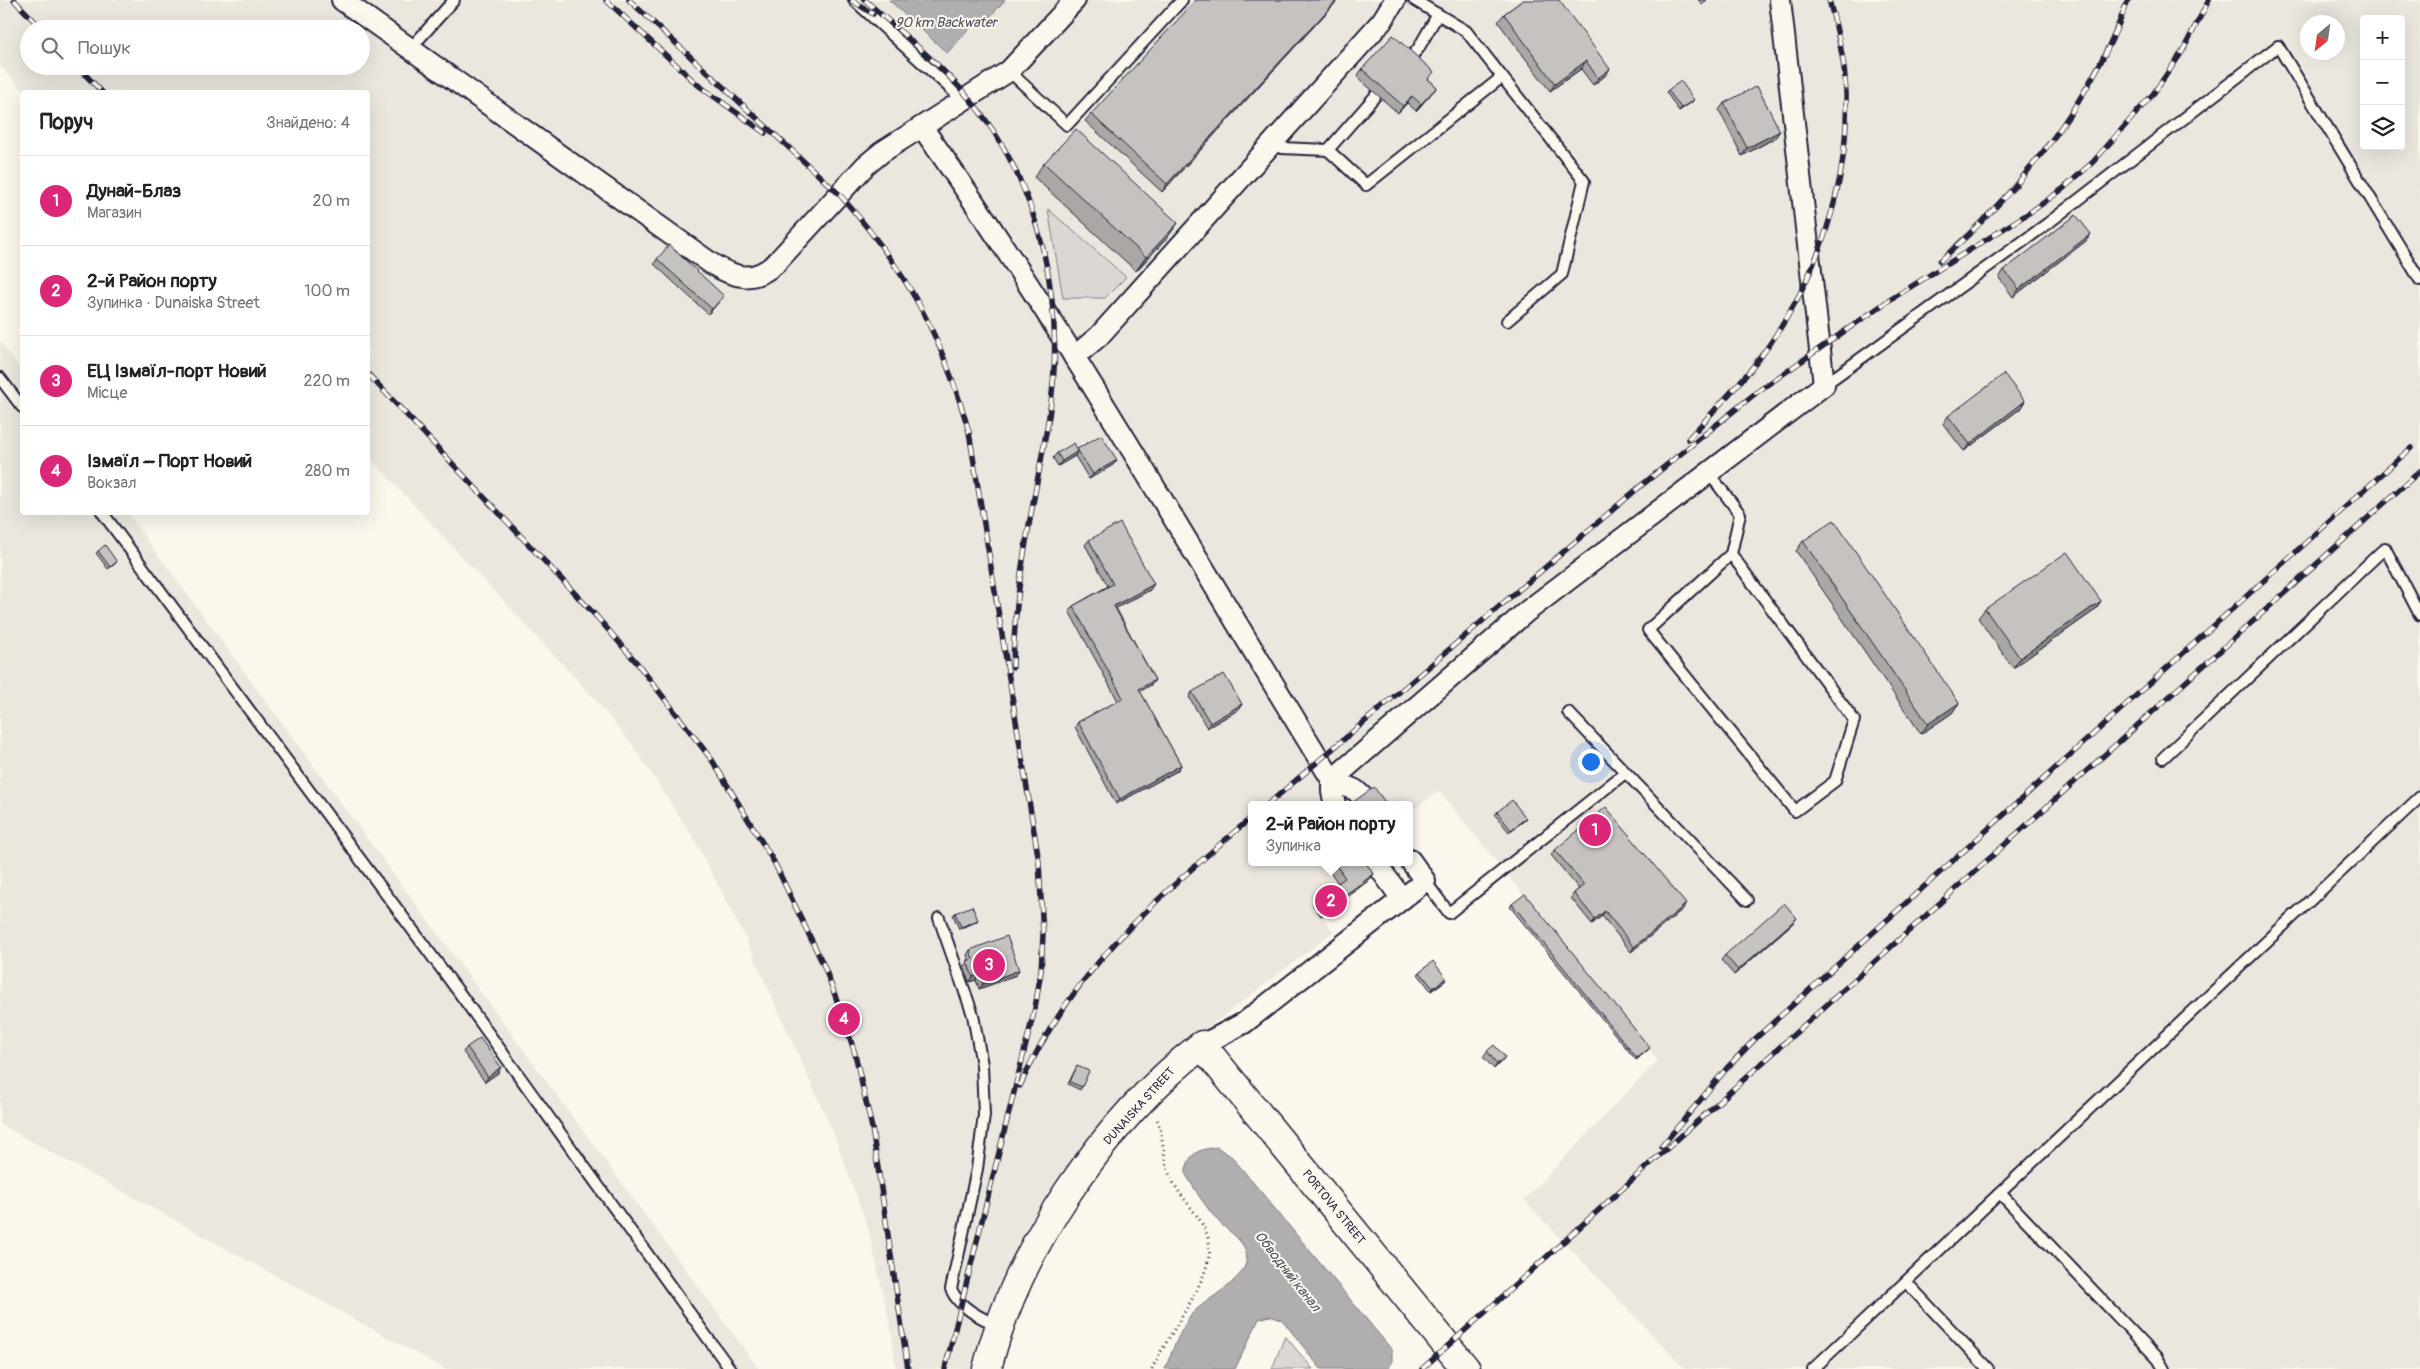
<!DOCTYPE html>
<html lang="uk">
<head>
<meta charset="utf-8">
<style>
  :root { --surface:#fff; --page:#f2f2f2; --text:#222; --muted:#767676; --line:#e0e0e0; --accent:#db2777 }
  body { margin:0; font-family:Pangolin,sans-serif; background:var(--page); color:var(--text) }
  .controls { position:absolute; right:15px; top:15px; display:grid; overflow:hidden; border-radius:5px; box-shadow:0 5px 20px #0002 }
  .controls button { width:45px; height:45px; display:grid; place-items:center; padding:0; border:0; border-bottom:1px solid var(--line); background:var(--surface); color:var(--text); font:25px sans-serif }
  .compass { position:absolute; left:2300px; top:15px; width:45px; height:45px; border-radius:50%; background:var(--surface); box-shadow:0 5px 20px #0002; rotate:209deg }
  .you { position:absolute; left:1590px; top:761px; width:18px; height:18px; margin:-12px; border:4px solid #fff; border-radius:50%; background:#1a73e8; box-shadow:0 0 0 8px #1a73e833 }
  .badge { display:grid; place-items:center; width:32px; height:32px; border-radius:50%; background:var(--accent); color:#fff; font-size:16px; font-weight:700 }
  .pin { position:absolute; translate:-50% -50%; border:2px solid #fff; box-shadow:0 1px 5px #0006 }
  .popup { position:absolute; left:1248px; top:801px; width:165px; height:65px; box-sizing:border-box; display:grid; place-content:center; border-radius:5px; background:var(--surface); filter:drop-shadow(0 1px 4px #0005); font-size:16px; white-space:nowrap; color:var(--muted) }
  .popup b { font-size:19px; color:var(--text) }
  .popup::after { content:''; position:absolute; left:50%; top:100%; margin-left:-10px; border:10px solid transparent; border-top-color:var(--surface) }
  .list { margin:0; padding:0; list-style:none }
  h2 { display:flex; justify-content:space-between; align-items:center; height:65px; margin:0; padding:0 20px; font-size:21px }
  h2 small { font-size:16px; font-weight:400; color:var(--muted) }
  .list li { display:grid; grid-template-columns:32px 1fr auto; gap:15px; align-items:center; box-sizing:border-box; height:90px; padding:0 20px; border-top:1px solid var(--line) }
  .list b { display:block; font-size:19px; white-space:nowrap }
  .list p { margin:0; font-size:16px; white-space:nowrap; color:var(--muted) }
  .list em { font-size:16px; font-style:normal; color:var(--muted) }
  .icon { flex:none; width:28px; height:28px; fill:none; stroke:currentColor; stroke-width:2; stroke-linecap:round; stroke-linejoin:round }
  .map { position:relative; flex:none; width:2420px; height:1369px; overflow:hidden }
  .search { position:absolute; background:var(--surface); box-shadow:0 5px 20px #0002; left:20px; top:20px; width:350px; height:55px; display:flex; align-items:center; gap:12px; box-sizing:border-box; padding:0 18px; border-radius:28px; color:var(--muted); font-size:19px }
  .panel { position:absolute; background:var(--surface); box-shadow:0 5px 20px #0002; left:20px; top:90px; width:350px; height:425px; border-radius:5px }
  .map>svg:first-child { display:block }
</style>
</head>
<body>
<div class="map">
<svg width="2420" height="1369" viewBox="0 0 2420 1369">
  <rect width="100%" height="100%" fill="#fbf7ec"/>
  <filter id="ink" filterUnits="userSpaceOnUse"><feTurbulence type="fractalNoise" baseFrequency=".02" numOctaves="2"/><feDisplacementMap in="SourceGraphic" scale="10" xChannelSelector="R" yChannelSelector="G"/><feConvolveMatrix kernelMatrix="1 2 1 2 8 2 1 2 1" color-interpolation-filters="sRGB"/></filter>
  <g filter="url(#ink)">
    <!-- built -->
    <g fill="#ebe7df" fill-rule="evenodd">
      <path d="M 0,0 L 889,0 L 947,53 L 976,22 L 981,26 L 1005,0 L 2420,0 L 2420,1369 L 1685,1369 L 1524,1200 L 1658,1060 L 1439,791 L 1410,812 L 1410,805 L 1252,805 L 1252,862 L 1355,862 L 1368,881 L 1322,915 L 1333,932 L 1196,1037 L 1134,1093 L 977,1369 L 896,1369 L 891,1329 L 868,1228 L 833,1132 L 745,937 L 693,837 L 631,743 L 594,698 L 368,456 L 368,92 L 25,92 L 0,66 ZM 2364,19 L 2401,19 L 2401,146 L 2364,146 ZM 2308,22 L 2338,22 L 2338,52 L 2308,52 ZM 29,29 L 361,29 L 361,66 L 29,66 Z"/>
      <path d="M 0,341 L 22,371 L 22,512 L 127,513 L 759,1369 L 445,1369 L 0,1124 Z"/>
    </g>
    <!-- green -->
    <g fill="#dbd8d3" stroke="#7e7d87">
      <path d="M 1048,209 L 1126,277 L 1105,298 L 1063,298 Z"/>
      <path d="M 1285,1336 L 1313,1369 L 1272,1369 Z"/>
    </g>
    <!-- water -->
    <g fill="#b1aeb0" stroke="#787681">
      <path d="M 889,0 L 1005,0 L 981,27 L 976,22 L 947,53 Z"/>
      <path d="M 1217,1147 L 1232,1157 L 1392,1350 L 1392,1363 L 1388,1369 L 1321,1369 L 1282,1320 L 1270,1316 L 1259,1319 L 1235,1369 L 1165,1369 C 1172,1351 1180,1330 1192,1314 C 1207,1296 1263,1274 1242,1244 C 1237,1236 1227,1230 1220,1223 C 1206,1208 1195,1190 1185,1173 C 1190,1152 1197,1150 1217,1147 Z"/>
    </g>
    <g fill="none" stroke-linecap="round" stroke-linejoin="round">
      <defs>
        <g id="lane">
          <path d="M 854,0 L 963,100"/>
          <path d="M 1414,0 L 1466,31 L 1584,181 L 1562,274 L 1507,321"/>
          <path d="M 410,49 L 454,0"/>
          <path d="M 1408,60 L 1418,49 L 1438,14"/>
          <path d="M 1009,71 L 1067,125 L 1182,0"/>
          <path d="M 1274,142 L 1281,148 L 1328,150 L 1377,94"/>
          <path d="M 1328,150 L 1366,185 L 1502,77"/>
          <path d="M 0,378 L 22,407"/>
          <path d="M 1824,385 L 2047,224 L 2278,46 L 2420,280"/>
          <path d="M 1709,473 L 1740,514 L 1731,554 L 1648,630 L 1795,811 L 1835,781 L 1854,720 L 1731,554"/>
          <path d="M 102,512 L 458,991 L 730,1369"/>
          <path d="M 1568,712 L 1747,900"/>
          <path d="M 2163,758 L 2385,548 L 2420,615"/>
          <path d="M 1425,881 L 1449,913 L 1625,773"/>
          <path d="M 939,918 L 973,1015 L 982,1065 L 984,1115 L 977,1169 L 951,1289 C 959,1308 981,1318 999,1326"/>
          <path d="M 2000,1193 L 2158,1359 L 2164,1369"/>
          <path d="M 1906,1282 L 1988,1369"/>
          <path d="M 1813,1369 L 2420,797"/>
        </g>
        <g id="street">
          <path d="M 342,0 L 712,264 C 735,278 753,283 775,264 L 865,166 L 882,152 L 1009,71 L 1075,0"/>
          <path d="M 922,127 C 1070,336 1197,561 1332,780 L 1332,792 L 1335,805"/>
          <path d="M 1074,357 L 1099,336 L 1382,21 L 1395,0"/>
          <path d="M 1332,780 L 1526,612 L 1824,385 L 1780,0"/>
          <path d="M 1332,780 L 1355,790 L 1364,798"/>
          <path d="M 1375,862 L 1402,899"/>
          <path d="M 1202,1045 L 1244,1023 L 1425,881 L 1410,860"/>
        </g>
        <path id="secondary" d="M 987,1369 C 1016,1249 1105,1120 1202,1045 L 1466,1369"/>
      </defs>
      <!-- lane casing -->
      <use href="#lane" stroke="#22223b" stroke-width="14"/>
      <!-- street casing -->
      <use href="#street" stroke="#22223b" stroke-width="24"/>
      <!-- secondary casing -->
      <use href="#secondary" stroke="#22223b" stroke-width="31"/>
      <!-- path -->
      <path stroke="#22223b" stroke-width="3" stroke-dasharray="1 4" stroke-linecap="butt" d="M 1152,1369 C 1166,1336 1216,1275 1209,1242 C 1204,1216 1178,1198 1169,1173 C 1162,1155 1164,1135 1156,1117"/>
      <!-- lane -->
      <use href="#lane" stroke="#fbf7ec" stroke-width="10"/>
      <!-- street -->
      <use href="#street" stroke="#fbf7ec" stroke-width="20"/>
      <!-- secondary -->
      <use href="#secondary" stroke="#fbf7ec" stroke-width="28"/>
      <defs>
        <g id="rail">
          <path d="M 14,0 L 42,29"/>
          <path d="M 606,0 L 698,85 L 765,133"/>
          <path d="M 629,0 L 839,194 C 907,271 941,333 969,432 L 1039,862 L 1043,935 L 1041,971 L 1035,1008 L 945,1369"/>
          <path d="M 851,0 L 873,14"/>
          <path d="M 865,0 C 899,31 937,61 967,96 C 1041,182 1067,306 1049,416 C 1035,500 1014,582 1013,667"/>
          <path d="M 77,66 L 102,92"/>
          <path d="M 1940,261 C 2021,189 2091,103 2128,0"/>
          <path d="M 368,374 L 597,617 L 637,663 L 712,760 L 774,862 L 824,966 L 844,1019 L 855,1054 L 872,1128 L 908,1369"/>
          <path d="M 1688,439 C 1710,415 1732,392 1752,368 C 1816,288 1854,180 1845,78 C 1843,51 1836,25 1829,0"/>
          <path d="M 1267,805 L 1637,489 L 1757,392 L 1888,301 L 2032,211 L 2064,188 L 2093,162 L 2153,94 L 2182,52 L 2209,0"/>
          <path d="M 1020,1086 C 1072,969 1157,898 1252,817"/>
          <path d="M 1661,1147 L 1727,1068 L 1756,1038 L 2411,448"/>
          <path d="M 1422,1369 L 2420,471"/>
        </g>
      </defs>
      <!-- rail casing -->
      <use href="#rail" stroke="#22223b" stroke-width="5.5"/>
      <!-- rail -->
      <use href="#rail" stroke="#fbf7ec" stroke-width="4" stroke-dasharray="11" stroke-linecap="butt"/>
    </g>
    <!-- wall -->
    <g fill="#aaa7a5" stroke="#22223b">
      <path d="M 1338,0 L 1162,192 L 1085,121 L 1091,114 Z"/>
      <path d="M 1523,0 L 1605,76 L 1593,85 L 1581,69 L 1550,91 L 1498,22 L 1504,14 Z"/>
      <path d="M 1698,0 L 1707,0 L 1702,4 Z"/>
      <path d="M 1362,69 L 1428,79 L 1437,87 L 1431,94 L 1416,111 L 1407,103 L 1398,113 L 1357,77 Z"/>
      <path d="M 1668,90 L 1692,102 L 1679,111 L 1666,92 Z"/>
      <path d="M 1724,103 L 1775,138 L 1742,156 L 1719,110 Z"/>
      <path d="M 1044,163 L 1168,237 L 1136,271 L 1034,177 Z"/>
      <path d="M 2091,234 L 2086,241 L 2013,297 L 1999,278 L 2004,270 Z"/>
      <path d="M 657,259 L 724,296 L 708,314 L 654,264 Z"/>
      <path d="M 2025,401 L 2020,409 L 1964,451 L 1943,424 L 1948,416 Z"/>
      <path d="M 1077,449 L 1117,460 L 1113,465 L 1089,479 L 1075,456 L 1058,466 L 1053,458 L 1057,453 Z"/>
      <path d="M 1089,540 L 1150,590 L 1116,608 L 1155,680 L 1151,685 L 1140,691 L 1181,765 L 1177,771 L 1116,804 L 1075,727 L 1078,722 L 1118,701 L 1069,611 L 1073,606 L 1108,586 L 1085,545 Z"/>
      <path d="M 1803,541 L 1959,703 L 1952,713 L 1921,734 L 1796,551 Z"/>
      <path d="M 98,551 L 117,562 L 115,564 L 108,569 L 96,553 Z"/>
      <path d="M 2101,601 L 2094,611 L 2013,668 L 1978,618 L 1985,609 Z"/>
      <path d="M 1192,692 L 1242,704 L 1238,710 L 1207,728 L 1189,697 Z"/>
      <path d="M 1497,812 L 1526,818 L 1525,820 L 1509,832 L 1495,815 Z"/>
      <path d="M 1555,850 L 1683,909 L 1631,952 L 1602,916 L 1592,924 L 1571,898 L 1574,893 L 1579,889 L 1551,855 Z"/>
      <path d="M 1323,862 L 1365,862 L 1374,874 L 1368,881 L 1321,916 L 1313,905 L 1319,897 L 1338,883 Z"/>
      <path d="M 1512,904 L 1648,1050 L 1636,1060 L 1510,907 Z"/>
      <path d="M 955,913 L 976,922 L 959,929 L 953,915 Z"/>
      <path d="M 1793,923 L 1734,975 L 1721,960 L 1725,955 Z"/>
      <path d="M 970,950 L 1016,975 L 979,989 L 976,980 L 969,982 L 964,966 L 967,961 L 969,961 L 967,955 Z"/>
      <path d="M 1420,972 L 1446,978 L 1445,981 L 1431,991 L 1418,974 Z"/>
      <path d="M 467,1047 L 498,1073 L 485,1082 L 463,1052 Z"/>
      <path d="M 1487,1051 L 1501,1062 L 1494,1069 L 1483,1057 Z"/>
      <path d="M 1077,1066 L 1082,1087 L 1080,1090 L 1068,1084 Z"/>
    </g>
    <!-- shaded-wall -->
    <g fill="#8b8886" stroke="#22223b">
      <path d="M 1337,0 L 1338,0 L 1162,192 L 1167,184 Z"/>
      <path d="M 1586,61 L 1581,69 L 1550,91 L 1555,84 Z"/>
      <path d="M 1610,69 L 1605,76 L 1593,85 L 1598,78 Z"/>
      <path d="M 1437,87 L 1431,94 L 1416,111 L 1421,104 Z"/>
      <path d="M 1412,96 L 1407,103 L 1398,113 L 1403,106 Z"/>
      <path d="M 1694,100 L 1692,102 L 1679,111 L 1681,108 Z"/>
      <path d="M 1780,131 L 1775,138 L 1742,156 L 1747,148 Z"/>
      <path d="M 1178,223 L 1168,237 L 1136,271 L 1146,257 Z"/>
      <path d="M 2091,234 L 2086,241 L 2013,297 L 2019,289 Z"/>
      <path d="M 724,296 L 720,301 L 708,314 L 712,309 Z"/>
      <path d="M 2025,401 L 2020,409 L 1964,451 L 1970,444 Z"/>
      <path d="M 1078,451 L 1075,456 L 1058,466 L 1062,461 Z"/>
      <path d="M 1117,460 L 1113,465 L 1089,479 L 1093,474 Z"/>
      <path d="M 1154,584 L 1150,590 L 1111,611 L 1114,606 Z"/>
      <path d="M 2101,601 L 2094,611 L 2013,668 L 2020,658 Z"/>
      <path d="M 1155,680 L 1151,685 L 1136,694 L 1139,689 Z"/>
      <path d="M 1959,703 L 1952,713 L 1921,734 L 1928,724 Z"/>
      <path d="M 1242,704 L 1238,710 L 1207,728 L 1210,723 Z"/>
      <path d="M 1181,765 L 1177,771 L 1116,804 L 1120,799 Z"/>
      <path d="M 1526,818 L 1525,820 L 1509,832 L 1511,830 Z"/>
      <path d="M 1374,874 L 1368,881 L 1321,916 L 1327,908 Z"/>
      <path d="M 1686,904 L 1683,909 L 1631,952 L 1634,947 Z"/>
      <path d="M 1605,911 L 1602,916 L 1592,924 L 1595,919 Z"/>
      <path d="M 1797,918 L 1793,923 L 1734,975 L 1738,970 Z"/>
      <path d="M 978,920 L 976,922 L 959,929 L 961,927 Z"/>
      <path d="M 1019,970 L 1016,975 L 979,989 L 983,984 Z"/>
      <path d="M 979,974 L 976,980 L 969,982 L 973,977 Z"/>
      <path d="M 1446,978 L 1445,981 L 1431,991 L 1433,988 Z"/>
      <path d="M 1650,1048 L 1648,1050 L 1636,1060 L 1637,1058 Z"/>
      <path d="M 1505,1057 L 1501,1062 L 1494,1069 L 1497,1064 Z"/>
      <path d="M 501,1067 L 498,1073 L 485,1082 L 488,1077 Z"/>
    </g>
    <!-- building -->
    <g fill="#c6c2c0" stroke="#22223b">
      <path d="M 1196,0 L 1337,0 L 1167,184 L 1091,114 Z"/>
      <path d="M 1523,0 L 1559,0 L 1610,69 L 1598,78 L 1586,61 L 1555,84 L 1504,14 Z"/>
      <path d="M 1393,35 L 1434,72 L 1428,79 L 1437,87 L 1421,104 L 1412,96 L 1403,106 L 1362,69 Z"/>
      <path d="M 1681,81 L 1694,100 L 1681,108 L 1668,90 Z"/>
      <path d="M 1757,86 L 1780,131 L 1747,148 L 1724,103 Z"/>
      <path d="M 1076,129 L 1178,223 L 1146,257 L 1044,163 Z"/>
      <path d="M 2076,215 L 2091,234 L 2019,289 L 2004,270 Z"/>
      <path d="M 669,245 L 724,296 L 712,309 L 657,259 Z"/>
      <path d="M 2004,374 L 2025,401 L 1970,444 L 1948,416 Z"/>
      <path d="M 1101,435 L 1117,460 L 1093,474 L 1077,449 Z"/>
      <path d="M 1074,443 L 1078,451 L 1062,461 L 1057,453 Z"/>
      <path d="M 1834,520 L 1959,703 L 1928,724 L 1803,541 Z"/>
      <path d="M 1120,523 L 1154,584 L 1114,606 L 1155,680 L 1139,689 L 1181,765 L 1120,799 L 1078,722 L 1123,698 L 1073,606 L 1113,584 L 1089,540 Z"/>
      <path d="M 105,545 L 117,562 L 110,567 L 98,551 Z"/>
      <path d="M 2067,552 L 2101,601 L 2020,658 L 1985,609 Z"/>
      <path d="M 1224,674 L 1242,704 L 1210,723 L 1192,692 Z"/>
      <path d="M 1374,787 L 1387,805 L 1349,805 Z"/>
      <path d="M 1512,800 L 1526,818 L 1511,830 L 1497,812 Z"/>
      <path d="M 1606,807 L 1686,904 L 1634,947 L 1605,911 L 1595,919 L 1574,893 L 1584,885 L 1555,850 Z"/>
      <path d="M 1334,862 L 1365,862 L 1374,874 L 1327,908 L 1319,897 L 1345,878 Z"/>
      <path d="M 1525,894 L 1650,1048 L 1637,1058 L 1512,904 Z"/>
      <path d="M 1784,903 L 1797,918 L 1738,970 L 1725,955 Z"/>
      <path d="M 972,906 L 978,920 L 961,927 L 955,913 Z"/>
      <path d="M 1007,936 L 1019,970 L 983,984 L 979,974 L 973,977 L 967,961 L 973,959 L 970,950 Z"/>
      <path d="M 1433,961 L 1446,978 L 1433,988 L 1420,972 Z"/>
      <path d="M 480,1038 L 501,1067 L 488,1077 L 467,1047 Z"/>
      <path d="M 1494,1045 L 1505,1057 L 1497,1064 L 1487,1051 Z"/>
      <path d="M 1077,1066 L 1089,1071 L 1082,1087 L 1070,1082 Z"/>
    </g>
  </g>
  <g text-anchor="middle" stroke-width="4" stroke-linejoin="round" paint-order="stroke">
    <!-- street labels -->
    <g font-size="12" fill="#22223b" stroke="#fbf7ec">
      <text transform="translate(1139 1106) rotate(-48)" y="4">DUNAISKA STREET</text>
      <text transform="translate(1334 1207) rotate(51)" y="4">PORTOVA STREET</text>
    </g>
    <!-- water labels -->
    <g font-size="14" font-style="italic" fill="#545364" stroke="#fbf7ec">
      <text x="946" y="27">90 km Backwater</text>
      <text transform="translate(1288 1271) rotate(52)" y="5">Обводний канал</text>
    </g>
  </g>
</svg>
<div class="controls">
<button>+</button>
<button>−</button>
<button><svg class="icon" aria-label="layers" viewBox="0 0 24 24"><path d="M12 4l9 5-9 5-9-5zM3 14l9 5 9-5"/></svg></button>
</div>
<svg class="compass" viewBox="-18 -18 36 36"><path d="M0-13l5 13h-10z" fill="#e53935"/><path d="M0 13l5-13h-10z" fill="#767676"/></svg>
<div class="you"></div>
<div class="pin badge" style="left:1595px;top:830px">1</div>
<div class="pin badge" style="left:1331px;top:901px">2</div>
<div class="popup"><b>2-й Район порту</b>Зупинка</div>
<div class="pin badge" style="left:989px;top:965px">3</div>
<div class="pin badge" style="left:844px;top:1019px">4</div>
<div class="search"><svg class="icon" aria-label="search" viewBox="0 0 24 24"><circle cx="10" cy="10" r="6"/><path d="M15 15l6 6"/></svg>Пошук</div>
<section class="panel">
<h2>Поруч<small>Знайдено: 4</small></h2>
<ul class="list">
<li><span class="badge">1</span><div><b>Дунай-Блаз</b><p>Магазин</p></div><em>20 m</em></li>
<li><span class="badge">2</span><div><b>2-й Район порту</b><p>Зупинка · Dunaiska Street</p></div><em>100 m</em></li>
<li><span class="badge">3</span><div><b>ЕЦ Ізмаїл-порт Новий</b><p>Місце</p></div><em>220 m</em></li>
<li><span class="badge">4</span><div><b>Ізмаїл – Порт Новий</b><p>Вокзал</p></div><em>280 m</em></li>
</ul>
</section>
</div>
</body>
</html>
